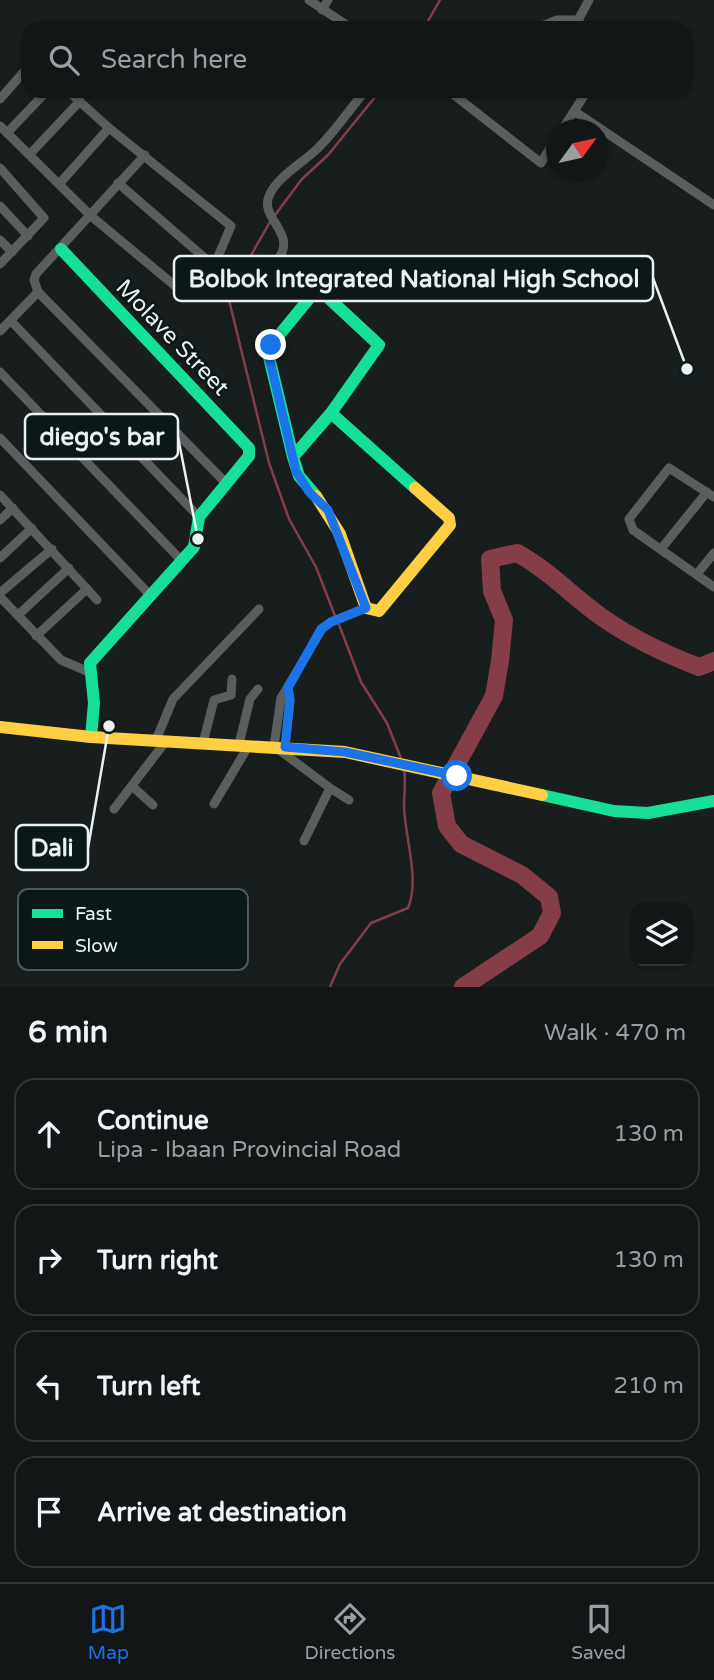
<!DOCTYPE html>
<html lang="en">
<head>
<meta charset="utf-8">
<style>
  :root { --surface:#121616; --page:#1b1f1f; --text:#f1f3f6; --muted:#9c9fa1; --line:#313535; --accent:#1a73e8 }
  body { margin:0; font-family:"Varela Round",sans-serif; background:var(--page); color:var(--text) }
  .controls { position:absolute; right:21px; bottom:21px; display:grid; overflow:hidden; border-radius:14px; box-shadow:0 2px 5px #0004 }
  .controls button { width:63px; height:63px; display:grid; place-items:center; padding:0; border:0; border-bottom:2px solid var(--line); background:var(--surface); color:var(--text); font:35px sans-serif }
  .compass { position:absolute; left:546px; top:119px; width:63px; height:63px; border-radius:50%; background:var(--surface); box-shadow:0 2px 5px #0004; rotate:57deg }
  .stop { position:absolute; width:21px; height:21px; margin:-16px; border:5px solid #1a73e8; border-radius:50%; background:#fff }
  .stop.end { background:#1a73e8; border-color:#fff; box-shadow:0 2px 7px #0008 }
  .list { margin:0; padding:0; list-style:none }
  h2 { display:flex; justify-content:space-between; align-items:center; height:91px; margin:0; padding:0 28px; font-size:30px }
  h2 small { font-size:23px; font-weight:400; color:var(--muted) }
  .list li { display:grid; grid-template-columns:46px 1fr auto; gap:21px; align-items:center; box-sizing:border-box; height:112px; margin:0 14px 14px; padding:0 14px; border:2px solid var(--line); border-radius:21px }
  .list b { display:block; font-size:26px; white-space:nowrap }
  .list p { margin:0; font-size:23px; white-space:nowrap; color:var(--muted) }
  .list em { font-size:23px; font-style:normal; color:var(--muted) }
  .icon { flex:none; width:38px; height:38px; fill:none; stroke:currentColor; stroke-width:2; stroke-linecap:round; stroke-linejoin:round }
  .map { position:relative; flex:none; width:714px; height:987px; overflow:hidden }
  .search { position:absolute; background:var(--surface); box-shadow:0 2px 5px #0004; left:21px; right:21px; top:21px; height:77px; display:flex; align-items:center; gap:18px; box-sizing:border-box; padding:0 24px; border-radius:21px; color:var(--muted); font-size:26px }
  .sheet { height:595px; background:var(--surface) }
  nav { display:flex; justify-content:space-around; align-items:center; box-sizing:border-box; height:98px; border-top:2px solid var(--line); background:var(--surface); font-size:19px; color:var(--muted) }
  nav a { display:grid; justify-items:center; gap:4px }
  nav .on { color:var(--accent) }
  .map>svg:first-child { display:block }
</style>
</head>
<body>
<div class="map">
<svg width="714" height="987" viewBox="0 0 714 987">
  <rect width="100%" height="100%" fill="#181e1e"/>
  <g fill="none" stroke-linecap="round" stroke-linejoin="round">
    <!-- stream -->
    <g stroke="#853e47" stroke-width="2.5">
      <path d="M 424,28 L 440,0"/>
      <path d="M 275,215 L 302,179 L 328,155 L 380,91"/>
      <path d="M 271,220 L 228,296 L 269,463 L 289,519 L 316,567 L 335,616"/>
      <path d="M 338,622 L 361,682 L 387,723 L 402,761"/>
      <path d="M 330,987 L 340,964 L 371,923 L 408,908 C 420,880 405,837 404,807 C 404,794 406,781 404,768"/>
    </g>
    <!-- river -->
    <path stroke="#853e47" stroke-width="18" d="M 463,987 L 540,936 L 552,913 L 549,897 L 522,875 L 461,844 L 447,826 L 441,793 L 494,696 L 500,661 L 504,620 L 492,591 L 490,559 L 517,553 C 550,571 573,597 603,618 C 633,639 665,654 699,667 L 714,661"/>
    <!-- street -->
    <g stroke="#5b5e5e" stroke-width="9">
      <path d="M 309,0 L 351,28"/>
      <path d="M 322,10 L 328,0"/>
      <path d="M 537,28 L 557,20 L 578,20"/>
      <path d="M 584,28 L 578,20 L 589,0"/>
      <path d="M 449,91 L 541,163 L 556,138"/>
      <path d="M 0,99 L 28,67"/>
      <path d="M 574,111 L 714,205"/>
      <path d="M 0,126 L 91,216 L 186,295 L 194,293 L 214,266 L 231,226 L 109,128 L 68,91"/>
      <path d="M 562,130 L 587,91"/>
      <path d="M 7,133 L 47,91"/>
      <path d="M 30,154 L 80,101"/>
      <path d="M 145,155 L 36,274 L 34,280 L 38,292 L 226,483"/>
      <path d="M 0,168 L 44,218 L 0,264"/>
      <path d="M 60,183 L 109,128"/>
      <path d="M 118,183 L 214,266"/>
      <path d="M 0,206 L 28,236"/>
      <path d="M 0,240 L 12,252"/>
      <path d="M 277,261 C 299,233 259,219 269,196 C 277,176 305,162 320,146 C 336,130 350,109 365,91"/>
      <path d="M 11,321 L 199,517"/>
      <path d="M 0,331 L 38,292"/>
      <path d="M 0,372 L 182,561"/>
      <path d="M 0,438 L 151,596"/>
      <path d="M 0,495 L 87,589 L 36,636"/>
      <path d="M 714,497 L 669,468 L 629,519 L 633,530 L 714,587"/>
      <path d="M 0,520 L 13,508"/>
      <path d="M 661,549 L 707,492"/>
      <path d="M 0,558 L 32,528"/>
      <path d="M 697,574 L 714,553"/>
      <path d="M 87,589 L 97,600"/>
      <path d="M 0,593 L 52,549"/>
      <path d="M 0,597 L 61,660 L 89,672"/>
      <path d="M 18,615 L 69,568"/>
      <path d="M 156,740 L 173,699 L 259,609"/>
      <path d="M 203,743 L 214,700 L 231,695 L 232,679"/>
      <path d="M 239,744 L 250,699 L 258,689"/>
      <path d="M 285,747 L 290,700 L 288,688"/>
      <path d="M 133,787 L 153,805"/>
      <path d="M 330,788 L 349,800"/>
      <path d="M 214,804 L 249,745"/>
      <path d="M 114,809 L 166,741"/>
      <path d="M 304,841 L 330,788 L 274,746 L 281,698 L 322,629 L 331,622 L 366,608"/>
    </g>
    <!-- fast -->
    <g stroke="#16e098" stroke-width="12">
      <path d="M 61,249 L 249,448 L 249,456 L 199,517 L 194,547 L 90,663 L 94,703 L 91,737"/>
      <path d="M 331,413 L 415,488"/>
      <path d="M 293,457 L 331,413 L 379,345 L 321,291 L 312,295 L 271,345 L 269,357 L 293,457 L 299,476 L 316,496"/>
      <path d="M 542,795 L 614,811 L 648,813 L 714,801"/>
    </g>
    <!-- slow -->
    <g stroke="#ffcf43" stroke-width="12">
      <path d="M 316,496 L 340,534 L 366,608 L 379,611 L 450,525 L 449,518 L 415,488"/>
      <path d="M 0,727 L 91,737 L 345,752 L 542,795"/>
    </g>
  </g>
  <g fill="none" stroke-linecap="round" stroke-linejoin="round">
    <!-- route -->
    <path stroke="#1a73e8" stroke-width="9" d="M 271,345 L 269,357 L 296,471 L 309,492 L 328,510 L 366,608 L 331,622 L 321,629 L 288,688 L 290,700 L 285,747 L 345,752 L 457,776"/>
  </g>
  <g text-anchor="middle" stroke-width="5" stroke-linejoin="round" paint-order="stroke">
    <!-- street labels -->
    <g font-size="23" fill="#e9f1f1" stroke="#0c1818">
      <text transform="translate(173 337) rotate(46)" y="8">Molave Street</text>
    </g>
  </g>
  <!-- legend -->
  <rect x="18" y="889" width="230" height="81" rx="10" fill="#0c1818" stroke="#4e5959" stroke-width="2"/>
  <rect x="32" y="909" width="31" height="9" fill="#16e098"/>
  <rect x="32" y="941" width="31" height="8" fill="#ffcf43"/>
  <g font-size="19" fill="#e9f1f1">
    <text x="75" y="920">Fast</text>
    <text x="75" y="952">Slow</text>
  </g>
  <!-- callouts -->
  <path fill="none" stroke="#e9f1f1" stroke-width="2.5" d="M687 369L653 278M198 539L178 437M109 726L88 848"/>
  <g fill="#e9f1f1" stroke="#0c1818" stroke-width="2.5">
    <circle cx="687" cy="369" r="7"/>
    <circle cx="198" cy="539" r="7"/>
    <circle cx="109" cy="726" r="7"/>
  </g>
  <g fill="#0c1818" stroke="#e9f1f1" stroke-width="2.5">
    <rect x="174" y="256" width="479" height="45" rx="7"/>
    <rect x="25" y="414" width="153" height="45" rx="7"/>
    <rect x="16" y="825" width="72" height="45" rx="7"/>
  </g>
  <g font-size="24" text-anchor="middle" font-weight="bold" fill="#e9f1f1">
    <text x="414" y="287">Bolbok Integrated National High School</text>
    <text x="102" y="445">diego's bar</text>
    <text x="52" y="856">Dali</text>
  </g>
</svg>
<div class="controls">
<button><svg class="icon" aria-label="layers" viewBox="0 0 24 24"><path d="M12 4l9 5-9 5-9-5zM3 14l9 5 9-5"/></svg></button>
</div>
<svg class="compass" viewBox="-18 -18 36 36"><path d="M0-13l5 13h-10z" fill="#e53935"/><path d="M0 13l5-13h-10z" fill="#9c9fa1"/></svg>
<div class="stop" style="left:457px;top:776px"></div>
<div class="stop end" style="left:271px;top:345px"></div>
<div class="search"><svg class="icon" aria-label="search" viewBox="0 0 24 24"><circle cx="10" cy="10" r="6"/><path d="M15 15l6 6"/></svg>Search here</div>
</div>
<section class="sheet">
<h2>6 min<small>Walk · 470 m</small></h2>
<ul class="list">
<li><svg class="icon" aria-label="ahead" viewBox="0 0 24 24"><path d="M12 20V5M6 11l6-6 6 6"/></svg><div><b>Continue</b><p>Lipa - Ibaan Provincial Road</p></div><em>130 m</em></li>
<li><svg class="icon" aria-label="right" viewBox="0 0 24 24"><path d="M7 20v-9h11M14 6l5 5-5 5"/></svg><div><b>Turn right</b></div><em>130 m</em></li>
<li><svg class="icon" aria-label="left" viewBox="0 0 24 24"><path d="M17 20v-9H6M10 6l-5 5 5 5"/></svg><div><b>Turn left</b></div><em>210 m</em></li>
<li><svg class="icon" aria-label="arrive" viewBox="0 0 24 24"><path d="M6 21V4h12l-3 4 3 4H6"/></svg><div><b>Arrive at destination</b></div></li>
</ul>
</section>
<nav>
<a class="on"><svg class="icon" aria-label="map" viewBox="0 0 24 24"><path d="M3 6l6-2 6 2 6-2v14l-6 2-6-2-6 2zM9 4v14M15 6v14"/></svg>Map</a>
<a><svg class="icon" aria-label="directions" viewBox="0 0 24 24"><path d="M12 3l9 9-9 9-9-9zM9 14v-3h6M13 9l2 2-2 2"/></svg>Directions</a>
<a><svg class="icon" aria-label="saved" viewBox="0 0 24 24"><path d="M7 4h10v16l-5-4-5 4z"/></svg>Saved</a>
</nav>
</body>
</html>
